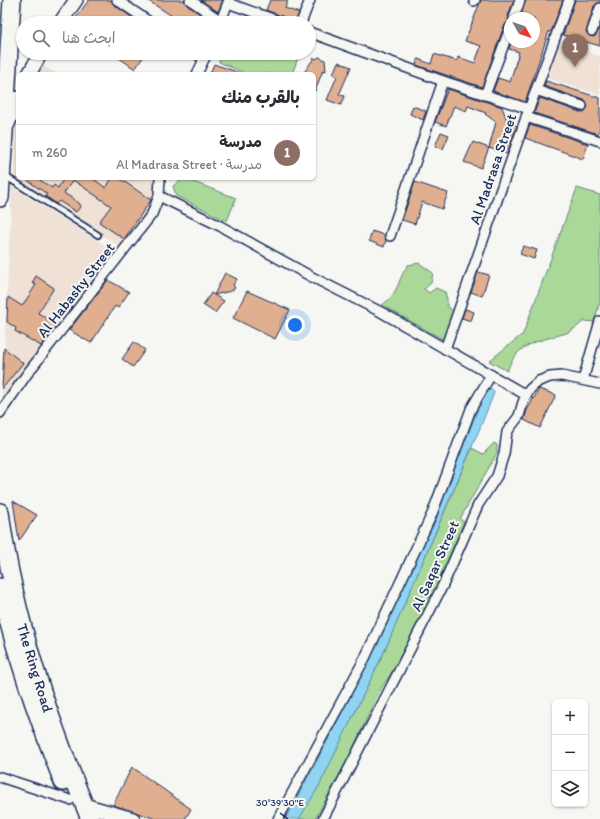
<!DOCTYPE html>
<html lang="ar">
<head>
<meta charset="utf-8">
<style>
  :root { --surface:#fff; --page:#f7f7f7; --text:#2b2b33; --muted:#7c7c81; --line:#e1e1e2; --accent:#1f6fb2 }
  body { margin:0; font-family:Itim,"Playpen Sans Arabic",sans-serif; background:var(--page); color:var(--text); direction:rtl }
  .controls { position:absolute; right:12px; bottom:12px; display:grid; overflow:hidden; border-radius:6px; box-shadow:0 1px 3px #0004 }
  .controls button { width:36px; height:36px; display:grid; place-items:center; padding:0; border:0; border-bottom:1px solid var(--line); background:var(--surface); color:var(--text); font:20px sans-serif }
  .compass { position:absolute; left:504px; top:12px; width:36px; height:36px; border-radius:50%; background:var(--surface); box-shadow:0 1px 3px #0004; rotate:130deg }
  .you { position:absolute; left:295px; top:325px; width:14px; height:14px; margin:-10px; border:3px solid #fff; border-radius:50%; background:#1a73e8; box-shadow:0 0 0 6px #1a73e833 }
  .badge { display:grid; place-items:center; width:26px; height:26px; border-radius:50%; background:var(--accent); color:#fff; font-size:13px; font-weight:700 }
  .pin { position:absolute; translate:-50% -33px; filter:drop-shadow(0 1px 2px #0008) }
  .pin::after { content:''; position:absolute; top:21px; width:14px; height:12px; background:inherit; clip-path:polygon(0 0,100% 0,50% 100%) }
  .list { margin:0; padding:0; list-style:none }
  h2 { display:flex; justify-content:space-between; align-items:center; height:52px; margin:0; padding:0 16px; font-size:17px }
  h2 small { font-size:13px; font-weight:400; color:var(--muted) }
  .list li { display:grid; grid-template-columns:26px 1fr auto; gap:12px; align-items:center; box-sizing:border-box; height:56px; padding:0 16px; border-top:1px solid var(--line) }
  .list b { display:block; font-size:15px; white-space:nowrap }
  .list p { margin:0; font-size:13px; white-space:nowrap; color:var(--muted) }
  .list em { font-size:13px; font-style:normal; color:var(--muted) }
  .icon { flex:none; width:22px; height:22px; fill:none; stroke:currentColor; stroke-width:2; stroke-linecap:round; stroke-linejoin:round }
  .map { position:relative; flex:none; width:600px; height:819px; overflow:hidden; direction:ltr }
  .search { position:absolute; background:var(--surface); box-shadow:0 1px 3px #0004; left:16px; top:16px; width:300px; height:44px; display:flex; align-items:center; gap:10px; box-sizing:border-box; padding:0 14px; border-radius:22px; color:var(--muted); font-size:15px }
  .panel { position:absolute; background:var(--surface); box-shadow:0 1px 3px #0004; left:16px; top:72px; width:300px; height:108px; border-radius:6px; direction:rtl }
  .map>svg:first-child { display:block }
</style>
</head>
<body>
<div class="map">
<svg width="600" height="819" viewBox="0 0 600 819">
  <rect width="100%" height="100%" fill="#f6f6f2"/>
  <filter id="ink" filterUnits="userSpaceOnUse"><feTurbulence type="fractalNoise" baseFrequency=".025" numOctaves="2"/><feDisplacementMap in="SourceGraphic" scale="8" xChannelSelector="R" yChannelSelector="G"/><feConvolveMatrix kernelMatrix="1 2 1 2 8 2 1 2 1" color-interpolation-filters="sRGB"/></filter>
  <g filter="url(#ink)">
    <!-- built -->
    <g fill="#efe1d5">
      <path d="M 557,43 L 600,56 L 600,95 L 546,78 Z"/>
      <path d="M 40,63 L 57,74 L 35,74 Z"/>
      <path d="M 18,108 L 18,178 L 164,178 L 160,195 L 120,247 L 14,179 L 14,138 L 16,113 Z"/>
      <path d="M 12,187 L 116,252 L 2,399 Z"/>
    </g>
    <!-- green -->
    <g fill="#aad898" stroke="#62847b">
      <path d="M 222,53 L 293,53 L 298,58 L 292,74 L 247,74 L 219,62 Z"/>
      <path d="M 181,180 L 188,180 L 236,198 L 227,221 L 176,196 L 173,186 Z"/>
      <path d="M 577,188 L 600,195 L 600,302 L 594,322 L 584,321 C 578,326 571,332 563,334 C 537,342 518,342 507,371 L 489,361 L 523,334 Z"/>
      <path d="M 419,263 L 433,273 L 431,283 L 424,289 L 429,293 L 436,288 L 445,292 L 447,299 L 447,306 L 454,312 L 444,340 L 382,305 C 399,294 397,280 408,265 Z"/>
      <path d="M 494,443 L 497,445 L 497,453 L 460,519 L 464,522 L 436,587 L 398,663 L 380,690 L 348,759 L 315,819 L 299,819 L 319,786 L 384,652 L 472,448 L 483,454 Z"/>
    </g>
    <!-- water -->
    <path fill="#8fd4f1" stroke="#6192b6" d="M 488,389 L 493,390 L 494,393 L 480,428 L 384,652 L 319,786 L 299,819 L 285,819 C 361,683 428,539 484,393 Z"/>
    <!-- building -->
    <g fill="#dfaf90" stroke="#1b2f5e">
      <path d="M 89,0 L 111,0 L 114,5 L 133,18 L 129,23 L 72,23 Z"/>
      <path d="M 147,0 L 184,0 L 187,5 L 213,23 L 183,23 Z"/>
      <path d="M 201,0 L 223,0 L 218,12 Z"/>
      <path d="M 270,0 L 288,0 L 285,8 L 299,13 L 295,23 L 290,23 L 286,18 L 266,10 Z"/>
      <path d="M 481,0 L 514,0 L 508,16 L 510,22 L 504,26 L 482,87 L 416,65 L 418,59 L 431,64 L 434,54 L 457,61 L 458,57 L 475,63 L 481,46 L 465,41 Z"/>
      <path d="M 526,0 L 563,0 L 551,32 L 549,31 L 525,102 L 493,91 L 498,78 L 510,82 L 519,52 L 509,49 L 511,42 L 534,42 L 534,18 L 520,18 Z"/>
      <path d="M 575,0 L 600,0 L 600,2 L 594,6 L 586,32 L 590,36 L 594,37 L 597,33 L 600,26 L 600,46 L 563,35 Z"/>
      <path d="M 112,53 L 146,53 L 135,69 Z"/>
      <path d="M 319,57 L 325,60 L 326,71 L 323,70 L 315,91 L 314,74 L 303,74 L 314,58 L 316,59 Z"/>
      <path d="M 338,62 L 351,67 L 339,95 L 345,96 L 341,105 L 327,100 L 337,76 L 333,74 Z"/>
      <path d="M 214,64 L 240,73 L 239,74 L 210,74 Z"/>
      <path d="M 546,81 L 600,98 L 600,129 L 598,134 L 534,113 L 540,98 L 580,112 L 584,112 L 587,108 L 588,104 L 584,100 L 544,86 Z"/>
      <path d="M 448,89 L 502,107 L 507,120 L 512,122 L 517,126 L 507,154 L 489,148 L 496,122 L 485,114 L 486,113 L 468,106 L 466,111 L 454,106 L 446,126 L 435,122 Z"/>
      <path d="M 413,106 L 426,111 L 423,120 L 410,114 Z"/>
      <path d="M 530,125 L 588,144 L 583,159 L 525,138 Z"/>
      <path d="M 441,132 L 449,135 L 443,149 L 435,146 Z"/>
      <path d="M 473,142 L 489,148 L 481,168 L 464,162 Z"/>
      <path d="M 24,178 L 37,178 L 52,188 L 54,185 L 58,188 L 64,178 L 92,178 L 106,188 L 112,178 L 119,178 L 151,200 L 124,239 L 99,222 L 111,206 L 73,180 L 64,193 L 79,203 L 81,206 L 76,212 L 59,201 L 56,204 L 54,202 L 45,196 L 47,194 Z"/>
      <path d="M 415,182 L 448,193 L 442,209 L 422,202 L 415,224 L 402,220 Z"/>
      <path d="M 372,231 L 384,235 L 386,240 L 384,247 L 369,241 Z"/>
      <path d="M 523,246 L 537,250 L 534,259 L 520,254 Z"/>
      <path d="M 478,272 L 489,275 L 482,296 L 471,292 Z"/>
      <path d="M 225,273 L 237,279 L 233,285 L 235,288 L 231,291 L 214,295 Z"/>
      <path d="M 36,276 L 54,288 L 38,313 L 57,325 L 41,346 L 15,331 L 16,328 L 7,322 L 8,297 L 22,306 L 36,285 L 32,283 Z"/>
      <path d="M 108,280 L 129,292 L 118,308 L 115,306 L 91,343 L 69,330 Z"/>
      <path d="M 247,291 L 290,310 L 275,339 L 233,318 Z"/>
      <path d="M 211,293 L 224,301 L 215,313 L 203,305 Z"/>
      <path d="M 465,309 L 474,312 L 471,321 L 462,318 Z"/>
      <path d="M 134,342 L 145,350 L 133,367 L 122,359 Z"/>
      <path d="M 4,348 L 23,363 L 2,389 Z"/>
      <path d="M 539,389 L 556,395 L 540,428 L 524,420 L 527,410 Z"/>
      <path d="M 13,501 L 37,515 L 19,541 Z"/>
      <path d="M 132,767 L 191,809 L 185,819 L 156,819 L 113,805 Z"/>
    </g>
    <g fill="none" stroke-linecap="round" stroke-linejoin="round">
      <defs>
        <path id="lane" d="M 5,176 L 98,235"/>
        <g id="street">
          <path d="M 117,0 L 151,23"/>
          <path d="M 190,0 L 221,21"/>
          <path d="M 474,1 L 475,0"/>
          <path d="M 228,3 L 284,23"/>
          <path d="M 514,18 L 520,0"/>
          <path d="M 220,23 L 229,0"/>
          <path d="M 301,23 L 310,0"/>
          <path d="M 592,31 L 600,8"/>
          <path d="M 309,32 L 443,81 L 529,109"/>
          <path d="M 195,53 L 204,59"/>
          <path d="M 197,74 L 207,53"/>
          <path d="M 536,90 L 582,106"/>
          <path d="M 485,95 L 510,28"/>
          <path d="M 526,117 L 600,141"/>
          <path d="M 159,196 L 220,226 L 312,277 L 381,312 L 526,395"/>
          <path d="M 390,236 L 443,81"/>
          <path d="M 445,349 L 529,109 L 569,0"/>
          <path d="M 583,380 L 600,321"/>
          <path d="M 0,413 L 27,374 L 152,214 L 159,196 L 160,178"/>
          <path d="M 0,777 L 70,800"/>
          <path d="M 278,819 L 365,658 L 432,514 L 471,409 L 491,375"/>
          <path d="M 323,819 L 443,585 L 478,505 L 497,476 L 504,454 L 507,432 L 519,416 L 523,402 L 530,389 L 539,381 L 550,377 L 562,376 L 600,384"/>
        </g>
        <g id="secondary">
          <path d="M 60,23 L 76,0"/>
          <path d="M 29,74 L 41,53"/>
          <path d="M 8,124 L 18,98"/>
          <path d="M 84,805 L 133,819"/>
        </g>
        <g id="highway">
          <path d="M 0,198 L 12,0"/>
          <path d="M 0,512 C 14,619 49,720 90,819"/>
          <path d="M 0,587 C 15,654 38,718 63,782"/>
        </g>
      </defs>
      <!-- lane casing -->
      <use href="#lane" stroke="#1b2f5e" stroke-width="8"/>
      <!-- street casing -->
      <use href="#street" stroke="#1b2f5e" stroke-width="12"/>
      <!-- secondary casing -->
      <use href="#secondary" stroke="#1b2f5e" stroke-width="16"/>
      <!-- highway casing -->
      <use href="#highway" stroke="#1b2f5e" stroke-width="20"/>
      <!-- lane -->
      <use href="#lane" stroke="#f6f6f2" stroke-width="4.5"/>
      <!-- street -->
      <use href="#street" stroke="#f6f6f2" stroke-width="9"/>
      <!-- secondary -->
      <use href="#secondary" stroke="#f6f6f2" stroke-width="13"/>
      <!-- highway -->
      <use href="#highway" stroke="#f6f6f2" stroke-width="17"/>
    </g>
  </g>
  <!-- ticks -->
  <path fill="none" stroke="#1b2f5e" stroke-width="1.5" d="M 280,813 L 288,819"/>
  <g text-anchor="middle" stroke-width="4" stroke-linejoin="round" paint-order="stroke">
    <!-- street labels -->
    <g font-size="15" fill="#1b2f5e" stroke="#f6f6f2">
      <text transform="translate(493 169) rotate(-71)" y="5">Al Madrasa Street</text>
      <text transform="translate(76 290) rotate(-52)" y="5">Al Habashy Street</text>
      <text transform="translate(435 566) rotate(-66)" y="5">Al Saqar Street</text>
      <text transform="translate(35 668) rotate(73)" y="5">The Ring Road</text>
    </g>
  </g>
  <g font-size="10" text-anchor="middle" fill="#1b2f5e" stroke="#f6f6f2" stroke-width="4" stroke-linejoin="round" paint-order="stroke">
    <text x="280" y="806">30°39'30"E</text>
  </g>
</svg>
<div class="controls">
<button>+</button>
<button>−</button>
<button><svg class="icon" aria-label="layers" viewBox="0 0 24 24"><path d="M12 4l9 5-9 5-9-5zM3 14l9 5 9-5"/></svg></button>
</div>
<svg class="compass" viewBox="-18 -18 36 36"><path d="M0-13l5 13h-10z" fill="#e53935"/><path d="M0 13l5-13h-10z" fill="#7c7c81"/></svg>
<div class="you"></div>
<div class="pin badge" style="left:575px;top:67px;background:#8d6e63">1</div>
<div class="search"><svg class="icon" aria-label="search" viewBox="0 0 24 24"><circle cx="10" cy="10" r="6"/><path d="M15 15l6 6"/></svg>ابحث هنا</div>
<section class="panel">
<h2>بالقرب منك<small></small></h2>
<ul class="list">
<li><span class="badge" style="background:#8d6e63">1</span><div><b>مدرسة</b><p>مدرسة · Al Madrasa Street</p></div><em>260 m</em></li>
</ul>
</section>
</div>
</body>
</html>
